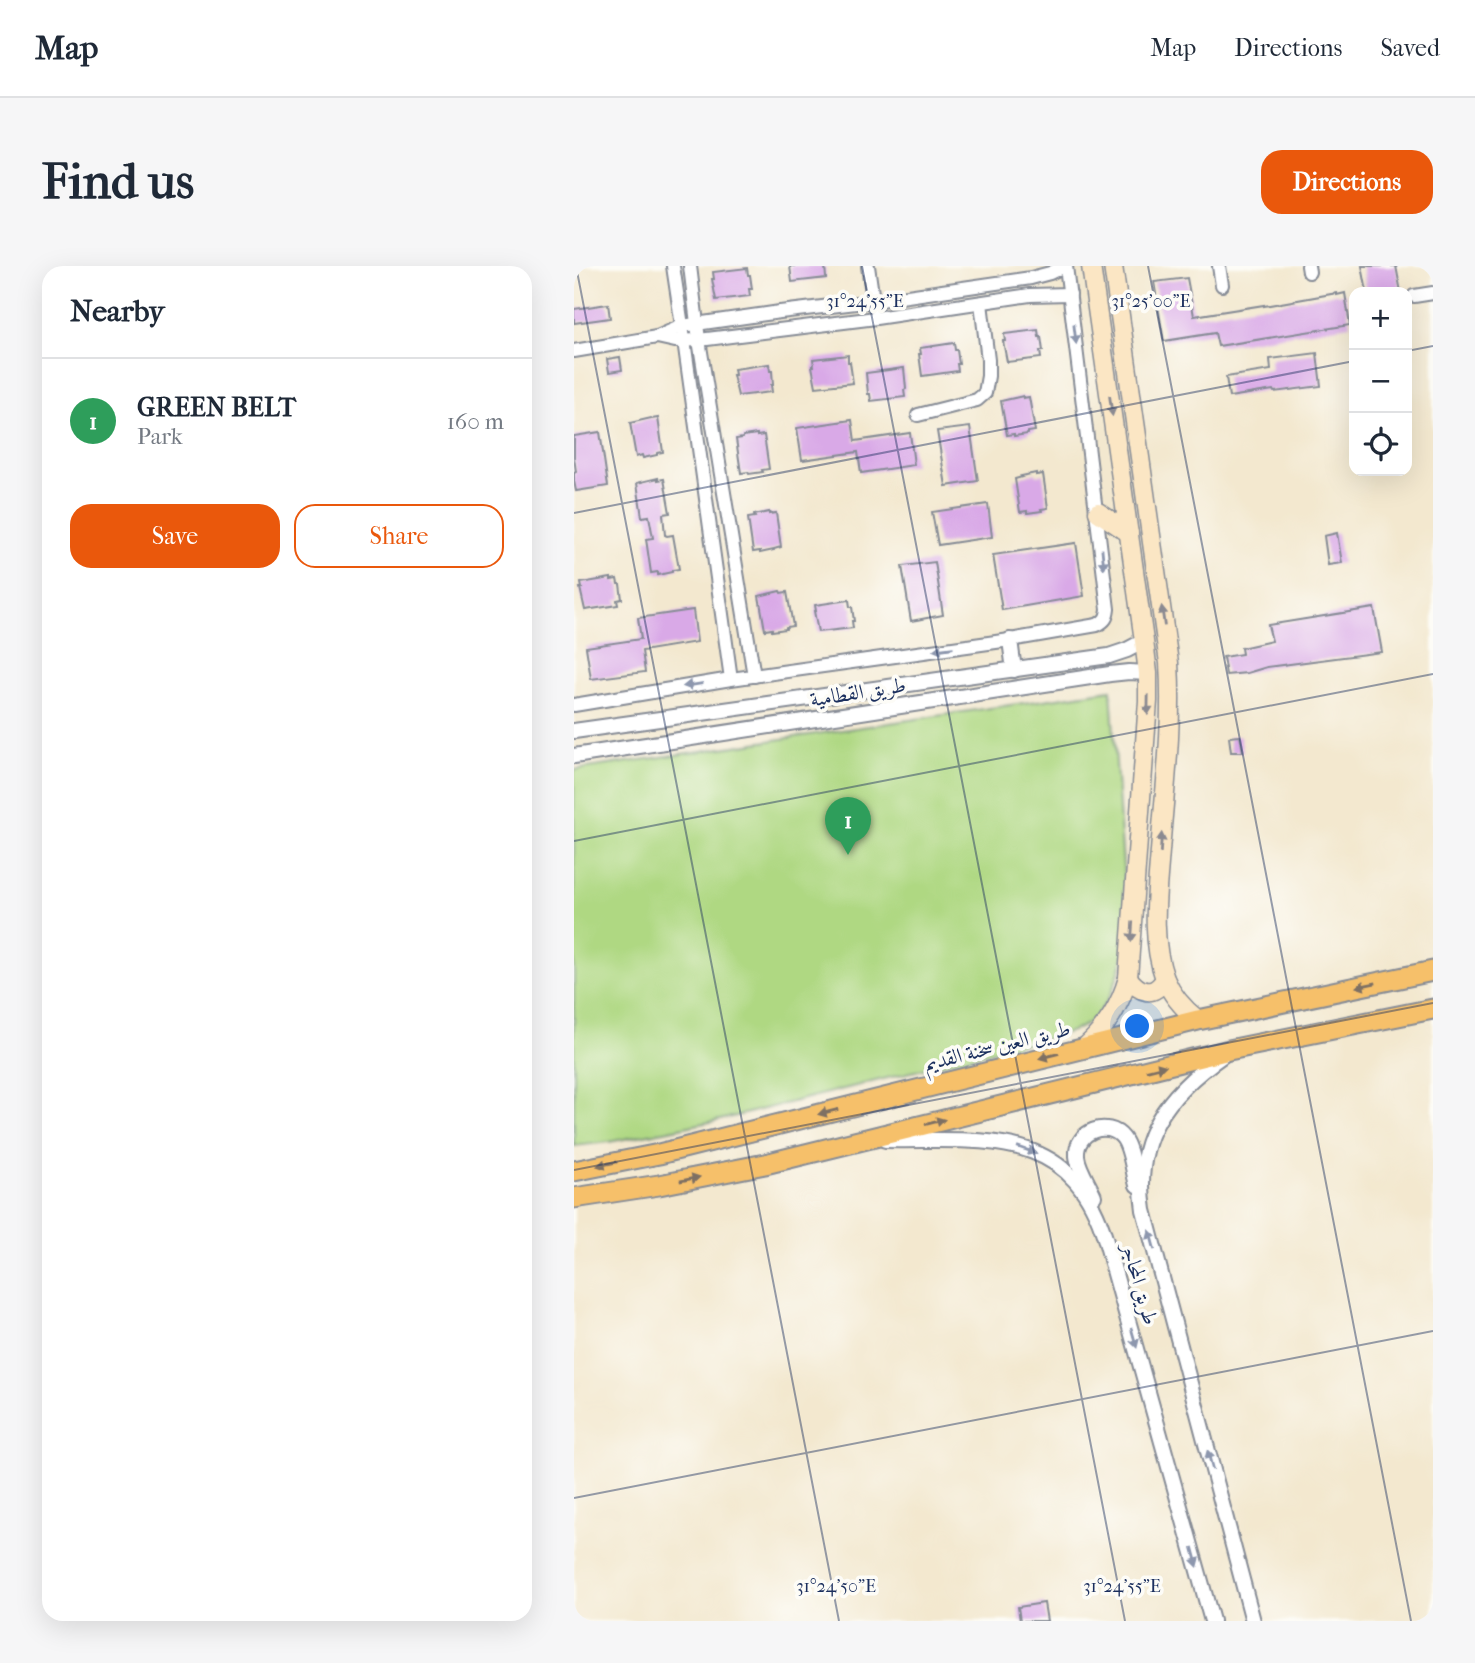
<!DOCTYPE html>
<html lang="en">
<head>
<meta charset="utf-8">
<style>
  :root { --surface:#fff; --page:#f6f6f7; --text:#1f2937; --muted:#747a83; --line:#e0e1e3; --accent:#ea580c }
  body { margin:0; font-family:"IM FELL French Canon",Amiri,serif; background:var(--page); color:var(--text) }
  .controls { position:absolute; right:21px; top:21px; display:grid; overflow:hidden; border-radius:14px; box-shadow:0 7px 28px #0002 }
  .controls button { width:63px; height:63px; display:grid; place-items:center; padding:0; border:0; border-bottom:2px solid var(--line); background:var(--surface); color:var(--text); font:35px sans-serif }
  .you { position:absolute; left:564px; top:761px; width:24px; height:24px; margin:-18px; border:5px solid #fff; border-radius:50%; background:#1a73e8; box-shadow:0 0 0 10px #1a73e833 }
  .badge { display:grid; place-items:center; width:46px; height:46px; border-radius:50%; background:var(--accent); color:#fff; font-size:23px; font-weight:700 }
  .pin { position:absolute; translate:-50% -58px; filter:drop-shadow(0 2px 4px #0008) }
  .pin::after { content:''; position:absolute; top:37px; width:24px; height:21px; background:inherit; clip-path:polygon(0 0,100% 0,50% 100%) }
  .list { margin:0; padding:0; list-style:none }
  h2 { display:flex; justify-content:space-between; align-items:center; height:91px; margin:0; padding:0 28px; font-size:30px }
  h2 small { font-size:23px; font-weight:400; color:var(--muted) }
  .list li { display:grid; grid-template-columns:46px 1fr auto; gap:21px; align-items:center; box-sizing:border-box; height:126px; padding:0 28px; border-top:2px solid var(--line) }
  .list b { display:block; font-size:26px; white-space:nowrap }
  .list p { margin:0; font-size:23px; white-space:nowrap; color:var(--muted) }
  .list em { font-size:23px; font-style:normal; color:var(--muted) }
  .actions { display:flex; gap:14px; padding:21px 28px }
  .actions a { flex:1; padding:16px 0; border:2px solid var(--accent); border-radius:21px; text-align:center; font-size:24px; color:var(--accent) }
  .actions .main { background:var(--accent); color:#fff }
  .icon { flex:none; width:38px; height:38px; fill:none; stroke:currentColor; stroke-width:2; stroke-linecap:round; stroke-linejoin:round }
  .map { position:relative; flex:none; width:859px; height:1355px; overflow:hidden; border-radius:21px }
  header { display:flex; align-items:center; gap:42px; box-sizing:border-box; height:98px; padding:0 35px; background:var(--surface); border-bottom:2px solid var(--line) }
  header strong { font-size:33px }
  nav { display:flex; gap:38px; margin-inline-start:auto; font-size:24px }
  .intro { display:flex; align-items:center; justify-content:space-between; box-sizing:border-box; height:168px; padding:0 42px }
  h1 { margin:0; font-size:49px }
  .button { padding:18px 32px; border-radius:21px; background:var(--accent); color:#fff; font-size:24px; font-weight:700 }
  main { display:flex; gap:42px; padding:0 42px }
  aside { flex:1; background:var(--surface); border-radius:21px; box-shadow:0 7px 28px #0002 }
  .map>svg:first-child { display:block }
</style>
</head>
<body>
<header>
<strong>Map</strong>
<nav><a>Map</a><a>Directions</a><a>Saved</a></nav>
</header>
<div class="intro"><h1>Find us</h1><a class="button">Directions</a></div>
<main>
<aside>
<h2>Nearby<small></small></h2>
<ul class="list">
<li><span class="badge" style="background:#2e9e5b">1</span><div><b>GREEN BELT</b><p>Park</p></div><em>160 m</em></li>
</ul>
<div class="actions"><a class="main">Save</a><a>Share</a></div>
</aside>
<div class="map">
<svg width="859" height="1355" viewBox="0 0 859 1355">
  <rect width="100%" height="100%" fill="#fdfcf7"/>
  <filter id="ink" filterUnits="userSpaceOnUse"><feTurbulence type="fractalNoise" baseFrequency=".0143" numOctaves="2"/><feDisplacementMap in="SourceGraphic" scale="14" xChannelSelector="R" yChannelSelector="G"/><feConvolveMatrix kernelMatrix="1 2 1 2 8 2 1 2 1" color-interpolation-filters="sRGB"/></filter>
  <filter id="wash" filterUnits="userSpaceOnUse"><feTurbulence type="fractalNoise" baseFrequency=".00686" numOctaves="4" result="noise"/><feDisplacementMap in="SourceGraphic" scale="28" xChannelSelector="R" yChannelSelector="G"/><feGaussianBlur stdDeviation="1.57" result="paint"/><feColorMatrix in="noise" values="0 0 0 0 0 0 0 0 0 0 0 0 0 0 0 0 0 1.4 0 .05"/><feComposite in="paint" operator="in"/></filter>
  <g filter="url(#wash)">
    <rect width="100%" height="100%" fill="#f3e8cf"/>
    <!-- green -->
    <path fill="#afd882" stroke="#658470" stroke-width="2" d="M 537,424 L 554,673 C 546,704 538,742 509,760 C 500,766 487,768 477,771 L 146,854 L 35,876 L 0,880 L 0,504 Z"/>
    <g id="blocks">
      <!-- building -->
      <g fill="#d9a9e7">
        <path d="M 216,0 L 251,0 L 252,12 L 218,16 Z"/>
        <path d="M 788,0 L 822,0 L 827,26 L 793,26 Z"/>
        <path d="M 173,2 L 174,9 L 176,9 L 178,23 L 175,23 L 176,30 L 142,34 L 138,13 L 140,13 L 139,6 Z"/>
        <path d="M 613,12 L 620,50 L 690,39 L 690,40 L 763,27 L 763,29 L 771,27 L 776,59 L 644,80 L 641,67 L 590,75 L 580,16 Z"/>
        <path d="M 34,38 L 36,52 L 0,57 L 0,43 Z"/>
        <path d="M 464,64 L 465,71 L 467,71 L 469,85 L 466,85 L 467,92 L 433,96 L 429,75 L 431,75 L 430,68 Z"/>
        <path d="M 380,77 L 381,84 L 383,84 L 385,98 L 383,98 L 384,105 L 348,110 L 345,88 L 347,88 L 346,82 Z"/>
        <path d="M 743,87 L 747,120 L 700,126 L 699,124 L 655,131 L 652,111 L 697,104 L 696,93 Z"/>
        <path d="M 274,89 L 274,96 L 276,96 L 279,117 L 242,121 L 238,100 L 240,100 L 239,93 Z"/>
        <path d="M 46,91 L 48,104 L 35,106 L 33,93 Z"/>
        <path d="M 195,98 L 196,105 L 198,105 L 199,119 L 197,119 L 198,126 L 164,130 L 159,109 L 161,109 L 160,103 Z"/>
        <path d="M 330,102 L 332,123 L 330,124 L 331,131 L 297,135 L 296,128 L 294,128 L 292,107 Z"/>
        <path d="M 449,130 L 449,132 L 455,131 L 461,165 L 454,166 L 454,168 L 440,170 L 440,168 L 433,169 L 427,135 Z"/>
        <path d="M 77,152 L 78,153 L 84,152 L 89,186 L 83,187 L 83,189 L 69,192 L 68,189 L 62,191 L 56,157 Z"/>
        <path d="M 278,154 L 281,175 L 336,167 L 340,199 L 287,207 L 284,186 L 228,194 L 223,162 Z"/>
        <path d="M 396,161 L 404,215 L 372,220 L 363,165 Z"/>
        <path d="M 26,166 L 34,220 L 2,225 L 0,215 L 0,207 L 2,206 L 0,191 L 0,170 Z"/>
        <path d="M 183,168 L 183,170 L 190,169 L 195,203 L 188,204 L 189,206 L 175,208 L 174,206 L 167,207 L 162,173 L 169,172 L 169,170 Z"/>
        <path d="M 462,207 L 462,209 L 469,208 L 474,242 L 467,243 L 468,245 L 453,247 L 453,245 L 446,246 L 441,213 L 448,211 L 447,210 Z"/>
        <path d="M 84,212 L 84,214 L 90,213 L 96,247 L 89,248 L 91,269 L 93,270 L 99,269 L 105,303 L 98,304 L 98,306 L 84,309 L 84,306 L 77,307 L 72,273 L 79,272 L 75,250 L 68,251 L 63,217 Z"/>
        <path d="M 414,238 L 418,271 L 364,279 L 358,246 Z"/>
        <path d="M 195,246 L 195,248 L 202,247 L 207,281 L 200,283 L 200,284 L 186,287 L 186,285 L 179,286 L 174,252 L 181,251 L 180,249 Z"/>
        <path d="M 763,267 L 768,297 L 754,299 L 750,270 Z"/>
        <path d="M 502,277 L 510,330 L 428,344 L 419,289 Z"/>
        <path d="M 361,296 L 369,349 L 337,355 L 328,300 Z"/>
        <path d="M 37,312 L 37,314 L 43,313 L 44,318 L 46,318 L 48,333 L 43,334 L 44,339 L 11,344 L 6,322 L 8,322 L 7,317 Z"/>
        <path d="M 206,325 L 207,327 L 213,326 L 219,360 L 212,361 L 212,363 L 198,365 L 198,363 L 191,364 L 185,330 Z"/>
        <path d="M 275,334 L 276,341 L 278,341 L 280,355 L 278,355 L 279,362 L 244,366 L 240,345 L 242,345 L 241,339 Z"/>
        <path d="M 800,342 L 808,386 L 693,401 L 673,407 L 652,409 L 649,391 L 668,388 L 667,382 L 698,375 L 694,359 Z"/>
        <path d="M 119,344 L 123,376 L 68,385 L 71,406 L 17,413 L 12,381 L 67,373 L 64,352 Z"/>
        <path d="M 666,470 L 669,486 L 657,486 L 655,471 Z"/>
        <path d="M 470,1337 L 473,1355 L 446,1355 L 444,1341 Z"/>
      </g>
    </g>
  </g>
  <g filter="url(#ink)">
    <use href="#blocks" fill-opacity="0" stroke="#878c96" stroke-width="2"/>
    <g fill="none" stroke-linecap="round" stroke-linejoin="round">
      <defs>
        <g id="minor">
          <path d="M 99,0 L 108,60 L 157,413"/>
          <path d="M 116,0 L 125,74 L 180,410"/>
          <path d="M 294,0 L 300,41"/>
          <path d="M 645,0 L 648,19"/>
          <path d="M 734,0 L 735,6"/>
          <path d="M 840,30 L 859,27"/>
          <path d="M 83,71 L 101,75 L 125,74 L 302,52 L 456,29 L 496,28"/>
          <path d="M 0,85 L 83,71 L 108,60 L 206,46 L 299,35 L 457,12 L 476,7 L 490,0"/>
          <path d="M 344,149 L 403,134 L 411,127 L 414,110 L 414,94 L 407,37"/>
          <path d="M 0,439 L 157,413 L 436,374 L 523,359 C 531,355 533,352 534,343 L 492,0"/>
        </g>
        <g id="tertiary">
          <path d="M 436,374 L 440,404"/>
          <path d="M 0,465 L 535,390 L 553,384 L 570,375"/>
          <path d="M 0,490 L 536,408 L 555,406 L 574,407"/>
          <path d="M 649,789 C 593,828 559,872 570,944 L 679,1355"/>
          <path d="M 311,874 C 406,876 497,858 531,972 L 638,1355"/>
          <path d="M 520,930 C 515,918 504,902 503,890 C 501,865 534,853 549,872 C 557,882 559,906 563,919"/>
        </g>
        <g id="secondary">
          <path d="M 539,0 L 595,397 C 599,459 591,522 586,585 C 583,626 576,672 591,713 C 598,730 610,743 624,754"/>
          <path d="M 524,246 L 555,267"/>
          <path d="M 554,712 C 566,727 579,732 591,713"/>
          <path d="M 511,781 C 533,761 546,740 554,712 L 574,435 L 574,407 L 570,375 L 517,0"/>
        </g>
        <g id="primary">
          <path d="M 0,905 L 85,888 L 624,754 L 859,705"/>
          <path d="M 0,932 L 85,919 L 191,898 L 655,784 L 859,743"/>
        </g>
      </defs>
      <!-- minor casing -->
      <use href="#minor" stroke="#878c96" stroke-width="16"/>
      <!-- tertiary casing -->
      <use href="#tertiary" stroke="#878c96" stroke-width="18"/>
      <!-- secondary casing -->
      <use href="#secondary" stroke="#878c96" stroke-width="21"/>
      <!-- primary casing -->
      <use href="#primary" stroke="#878c96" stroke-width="23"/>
      <!-- minor -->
      <use href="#minor" stroke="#fff" stroke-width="12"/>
      <!-- tertiary -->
      <use href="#tertiary" stroke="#fff" stroke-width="14"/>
      <!-- secondary -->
      <use href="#secondary" stroke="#fbe6c4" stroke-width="18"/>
      <!-- primary -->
      <use href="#primary" stroke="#f6c06b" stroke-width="19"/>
    </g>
    <!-- one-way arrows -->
    <defs><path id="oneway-solid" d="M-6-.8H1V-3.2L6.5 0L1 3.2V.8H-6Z" transform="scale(1.75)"/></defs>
    <g fill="#8d97ae">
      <use href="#oneway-solid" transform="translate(501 68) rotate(83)"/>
      <use href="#oneway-solid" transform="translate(529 293) rotate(84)"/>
      <use href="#oneway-solid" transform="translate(369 383) rotate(172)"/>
      <use href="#oneway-solid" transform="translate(119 419) rotate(171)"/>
      <use href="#oneway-solid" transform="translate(453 884) rotate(19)"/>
      <use href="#oneway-solid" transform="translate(578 974) rotate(-105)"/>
      <use href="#oneway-solid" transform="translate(560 1072) rotate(74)"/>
      <use href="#oneway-solid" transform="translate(636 1194) rotate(-105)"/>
      <use href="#oneway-solid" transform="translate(621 1291) rotate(75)"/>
    </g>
    <g fill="#8b8a91">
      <use href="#oneway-solid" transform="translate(537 140) rotate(82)"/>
      <use href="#oneway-solid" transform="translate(589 350) rotate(-98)"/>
      <use href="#oneway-solid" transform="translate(574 439) rotate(91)"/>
      <use href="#oneway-solid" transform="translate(587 577) rotate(-86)"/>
      <use href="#oneway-solid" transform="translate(558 666) rotate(94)"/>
    </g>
    <g fill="#7e7064">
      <use href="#oneway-solid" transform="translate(792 719) rotate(168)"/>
      <use href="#oneway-solid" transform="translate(475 790) rotate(166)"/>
      <use href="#oneway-solid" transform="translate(582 802) rotate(-14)"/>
      <use href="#oneway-solid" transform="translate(254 846) rotate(166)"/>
      <use href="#oneway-solid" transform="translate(361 856) rotate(-14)"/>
      <use href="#oneway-solid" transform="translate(33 898) rotate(169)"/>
      <use href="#oneway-solid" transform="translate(116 913) rotate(-11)"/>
    </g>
  </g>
  <!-- ticks -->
  <path fill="none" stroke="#1b2f5e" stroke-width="2" stroke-opacity="0.45" d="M 2,0 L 265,1355M 288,0 L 551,1355M 574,0 L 837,1355M 833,85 L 859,80M 0,247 L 780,95M 0,575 L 859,408M 0,904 L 859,737M 0,1232 L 859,1065"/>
  <g text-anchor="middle" stroke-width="7" stroke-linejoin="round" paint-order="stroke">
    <!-- street labels -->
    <g font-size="21" fill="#1b2f5e" stroke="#fdfcf7">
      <text transform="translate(284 426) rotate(-9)" y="7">طريق القطامية</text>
      <text transform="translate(423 780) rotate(-14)" y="7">طريق العين سخنة القديم</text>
      <text transform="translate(566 1018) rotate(74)" y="7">طريق المحاجر</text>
    </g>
  </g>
  <g font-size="18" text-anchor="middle" fill="#1b2f5e" stroke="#fdfcf7" stroke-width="7" stroke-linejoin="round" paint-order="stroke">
    <text x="291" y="41">31°24'55"E</text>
    <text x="577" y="41">31°25'00"E</text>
    <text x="262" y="1326">31°24'50"E</text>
    <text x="548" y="1326">31°24'55"E</text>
  </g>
</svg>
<div class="controls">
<button>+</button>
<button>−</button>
<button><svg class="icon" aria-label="locate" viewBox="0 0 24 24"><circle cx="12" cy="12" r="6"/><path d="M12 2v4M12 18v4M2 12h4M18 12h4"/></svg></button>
</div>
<div class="you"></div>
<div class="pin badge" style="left:274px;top:589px;background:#2e9e5b">1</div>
</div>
</main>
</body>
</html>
